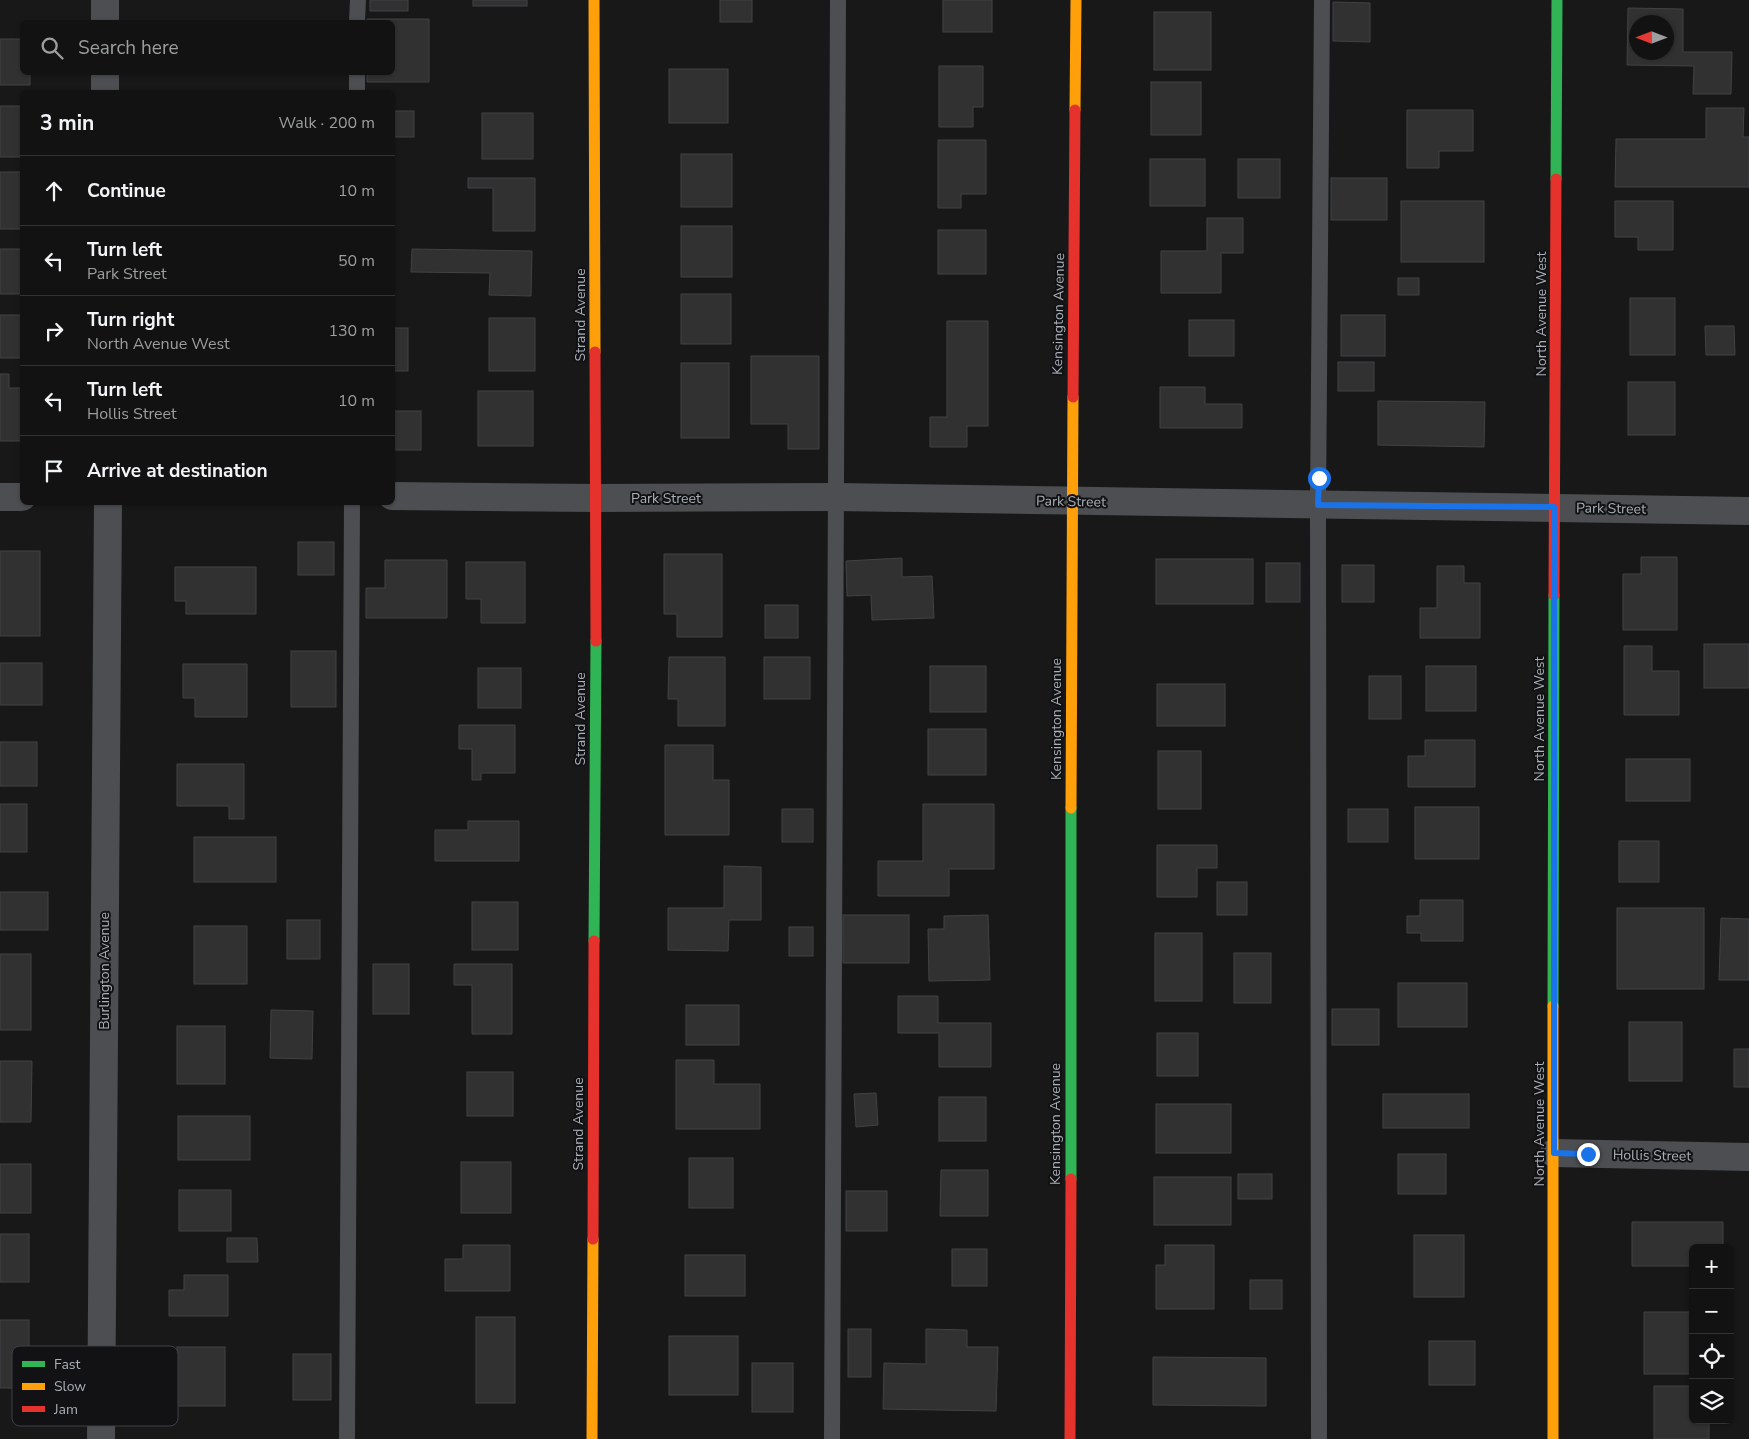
<!DOCTYPE html>
<html lang="en">
<head>
<meta charset="utf-8">
<style>
  :root { --surface:#121212; --page:#1b1b1b; --text:#f1f3f6; --muted:#9c9e9f; --line:#313232 }
  body { margin:0; font-family:"Nunito Sans",sans-serif; background:var(--page); color:var(--text) }
  .controls { position:absolute; right:15px; bottom:15px; display:grid; overflow:hidden; border-radius:8px; box-shadow:0 1px 4px #0004 }
  .controls button { width:45px; height:45px; display:grid; place-items:center; padding:0; border:0; border-bottom:1px solid var(--line); background:var(--surface); color:var(--text); font:25px sans-serif }
  .compass { position:absolute; left:1629px; top:15px; width:45px; height:45px; border-radius:50%; background:var(--surface); box-shadow:0 1px 4px #0004; rotate:270deg }
  .stop { position:absolute; width:15px; height:15px; margin:-11px; border:4px solid #1a73e8; border-radius:50%; background:#fff }
  .stop.end { background:#1a73e8; border-color:#fff; box-shadow:0 1px 5px #0008 }
  .list { margin:0; padding:0; list-style:none }
  h2 { display:flex; justify-content:space-between; align-items:center; height:65px; margin:0; padding:0 20px; font-size:21px }
  h2 small { font-size:16px; font-weight:400; color:var(--muted) }
  .list li { display:grid; grid-template-columns:32px 1fr auto; gap:15px; align-items:center; box-sizing:border-box; height:70px; padding:0 20px; border-top:1px solid var(--line) }
  .list b { display:block; font-size:19px; white-space:nowrap }
  .list p { margin:0; font-size:16px; white-space:nowrap; color:var(--muted) }
  .list em { font-size:16px; font-style:normal; color:var(--muted) }
  .icon { flex:none; width:28px; height:28px; fill:none; stroke:currentColor; stroke-width:2; stroke-linecap:round; stroke-linejoin:round }
  .map { position:relative; flex:none; width:1749px; height:1439px; overflow:hidden }
  .search { position:absolute; background:var(--surface); box-shadow:0 1px 4px #0004; left:20px; top:20px; width:375px; height:55px; display:flex; align-items:center; gap:12px; box-sizing:border-box; padding:0 18px; border-radius:8px; color:var(--muted); font-size:19px }
  .panel { position:absolute; background:var(--surface); box-shadow:0 1px 4px #0004; left:20px; top:90px; width:375px; height:415px; border-radius:8px }
  .map>svg:first-child { display:block }
</style>
</head>
<body>
<div class="map">
<svg width="1749" height="1439" viewBox="0 0 1749 1439">
  <rect width="100%" height="100%" fill="#181818"/>
  <!-- building -->
  <g fill="#313132" stroke="#404244" fill-rule="evenodd">
    <rect x="370" y="0" width="38" height="11"/>
    <rect x="473" y="0" width="54" height="6"/>
    <rect x="720" y="0" width="32" height="22"/>
    <rect x="943" y="0" width="49" height="32"/>
    <path d="M 1333,2 L 1370,3 L 1370,42 L 1333,41 Z"/>
    <path d="M 1628,8 L 1683,9 L 1683,52 L 1732,52 L 1731,94 L 1693,94 L 1694,66 L 1627,65 ZM 1636,22 L 1666,22 L 1666,52 L 1636,52 Z"/>
    <rect x="1154" y="12" width="57" height="58"/>
    <path d="M 367,19 L 429,19 L 429,82 L 367,82 L 367,72 L 392,72 L 392,22 L 367,22 Z"/>
    <path d="M 0,39 L 22,39 L 22,72 L 30,72 L 30,85 L 0,85 Z"/>
    <path d="M 939,66 L 983,66 L 983,107 L 973,107 L 973,127 L 939,127 Z"/>
    <rect x="669" y="69" width="59" height="54"/>
    <rect x="1151" y="82" width="50" height="53"/>
    <rect x="0" y="106" width="22" height="51"/>
    <path d="M 1706,108 L 1744,108 L 1743,137 L 1749,137 L 1749,187 L 1615,187 L 1616,139 L 1706,139 Z"/>
    <path d="M 1407,110 L 1473,110 L 1473,151 L 1439,151 L 1439,168 L 1407,168 Z"/>
    <rect x="392" y="111" width="22" height="26"/>
    <rect x="482" y="113" width="51" height="46"/>
    <path d="M 938,140 L 986,140 L 986,194 L 961,194 L 961,208 L 938,208 Z"/>
    <rect x="681" y="154" width="51" height="53"/>
    <rect x="1150" y="159" width="55" height="47"/>
    <rect x="1238" y="159" width="42" height="39"/>
    <rect x="0" y="172" width="22" height="57"/>
    <path d="M 468,178 L 535,178 L 535,231 L 493,231 L 493,188 L 468,188 Z"/>
    <rect x="1331" y="178" width="56" height="42"/>
    <rect x="1401" y="201" width="83" height="61"/>
    <path d="M 1615,201 L 1673,201 L 1673,250 L 1638,250 L 1638,237 L 1615,237 Z"/>
    <path d="M 1207,218 L 1243,218 L 1243,253 L 1221,253 L 1221,293 L 1161,293 L 1161,251 L 1207,251 Z"/>
    <rect x="681" y="226" width="51" height="51"/>
    <rect x="938" y="230" width="48" height="44"/>
    <rect x="0" y="249" width="22" height="45"/>
    <path d="M 412,249 L 532,251 L 531,296 L 489,295 L 490,273 L 411,272 Z"/>
    <rect x="1398" y="278" width="21" height="17"/>
    <rect x="681" y="294" width="50" height="50"/>
    <rect x="1630" y="298" width="45" height="57"/>
    <rect x="0" y="315" width="22" height="43"/>
    <rect x="1341" y="315" width="44" height="41"/>
    <rect x="489" y="318" width="46" height="53"/>
    <rect x="1189" y="320" width="45" height="36"/>
    <path d="M 947,321 L 988,321 L 988,426 L 967,426 L 967,447 L 930,447 L 930,417 L 947,417 Z"/>
    <path d="M 1705,326 L 1734,326 L 1735,355 L 1706,355 Z"/>
    <rect x="392" y="328" width="16" height="43"/>
    <path d="M 751,356 L 819,356 L 819,449 L 788,449 L 788,424 L 751,424 Z"/>
    <rect x="1338" y="362" width="36" height="29"/>
    <rect x="681" y="363" width="48" height="75"/>
    <path d="M 0,374 L 9,374 L 9,388 L 22,388 L 22,441 L 0,441 Z"/>
    <rect x="1628" y="382" width="47" height="53"/>
    <path d="M 1160,387 L 1205,387 L 1205,404 L 1242,404 L 1242,428 L 1160,428 Z"/>
    <rect x="478" y="391" width="55" height="55"/>
    <path d="M 1378,401 L 1485,402 L 1484,447 L 1378,445 Z"/>
    <rect x="392" y="411" width="29" height="39"/>
    <rect x="298" y="542" width="36" height="33"/>
    <rect x="0" y="551" width="40" height="85"/>
    <path d="M 664,554 L 722,554 L 722,637 L 677,637 L 677,614 L 664,614 Z"/>
    <path d="M 1641,557 L 1677,557 L 1677,630 L 1623,630 L 1623,574 L 1641,574 Z"/>
    <path d="M 902,558 L 902,577 L 932,576 L 934,618 L 872,620 L 871,595 L 847,596 L 846,561 Z"/>
    <rect x="1156" y="559" width="97" height="45"/>
    <path d="M 385,560 L 447,560 L 447,618 L 366,618 L 366,588 L 385,588 Z"/>
    <path d="M 466,562 L 525,562 L 525,623 L 481,623 L 481,599 L 466,599 Z"/>
    <rect x="1266" y="563" width="34" height="39"/>
    <rect x="1342" y="565" width="32" height="37"/>
    <path d="M 1437,566 L 1464,566 L 1464,583 L 1480,583 L 1480,638 L 1420,638 L 1420,608 L 1437,608 Z"/>
    <path d="M 175,567 L 256,567 L 256,614 L 186,614 L 186,601 L 175,601 Z"/>
    <rect x="765" y="605" width="33" height="33"/>
    <rect x="1704" y="644" width="45" height="44"/>
    <path d="M 1624,646 L 1652,646 L 1652,671 L 1679,671 L 1679,715 L 1624,715 Z"/>
    <rect x="291" y="651" width="45" height="56"/>
    <path d="M 669,657 L 725,657 L 725,726 L 678,726 L 678,699 L 668,699 Z"/>
    <rect x="764" y="657" width="46" height="42"/>
    <rect x="0" y="663" width="42" height="42"/>
    <path d="M 183,664 L 247,664 L 247,717 L 195,717 L 195,698 L 183,698 Z"/>
    <rect x="930" y="666" width="56" height="46"/>
    <rect x="1426" y="666" width="50" height="45"/>
    <rect x="478" y="668" width="43" height="40"/>
    <rect x="1369" y="676" width="32" height="43"/>
    <rect x="1157" y="684" width="68" height="42"/>
    <path d="M 459,725 L 515,725 L 515,773 L 481,773 L 481,780 L 472,780 L 472,749 L 459,749 Z"/>
    <rect x="928" y="729" width="58" height="46"/>
    <path d="M 1425,740 L 1475,740 L 1475,787 L 1408,787 L 1408,756 L 1425,756 Z"/>
    <rect x="0" y="742" width="37" height="44"/>
    <path d="M 665,745 L 713,745 L 713,780 L 729,780 L 729,835 L 665,835 Z"/>
    <rect x="1158" y="751" width="43" height="58"/>
    <rect x="1626" y="759" width="64" height="42"/>
    <path d="M 177,764 L 244,764 L 244,819 L 229,819 L 229,806 L 177,806 Z"/>
    <rect x="0" y="804" width="27" height="48"/>
    <path d="M 923,804 L 994,804 L 994,869 L 949,869 L 949,896 L 878,896 L 878,861 L 923,861 Z"/>
    <rect x="1415" y="807" width="64" height="52"/>
    <rect x="782" y="809" width="31" height="33"/>
    <rect x="1348" y="809" width="40" height="33"/>
    <path d="M 468,821 L 519,821 L 519,861 L 435,861 L 435,830 L 468,830 Z"/>
    <rect x="194" y="837" width="82" height="45"/>
    <rect x="1619" y="841" width="40" height="41"/>
    <path d="M 1157,845 L 1217,845 L 1217,868 L 1197,868 L 1197,897 L 1157,897 Z"/>
    <path d="M 724,866 L 761,867 L 761,920 L 729,920 L 728,951 L 668,950 L 668,908 L 724,908 Z"/>
    <rect x="1217" y="882" width="30" height="33"/>
    <rect x="0" y="892" width="48" height="38"/>
    <path d="M 1420,900 L 1463,900 L 1463,941 L 1421,941 L 1421,933 L 1407,933 L 1407,916 L 1420,916 Z"/>
    <rect x="472" y="902" width="46" height="48"/>
    <rect x="1617" y="908" width="87" height="81"/>
    <rect x="843" y="915" width="66" height="48"/>
    <path d="M 988,915 L 990,980 L 929,981 L 928,929 L 944,929 L 944,916 Z"/>
    <path d="M 1721,918 L 1749,919 L 1749,980 L 1719,980 Z"/>
    <rect x="287" y="920" width="33" height="39"/>
    <rect x="194" y="926" width="53" height="58"/>
    <rect x="789" y="927" width="24" height="29"/>
    <rect x="1155" y="933" width="47" height="68"/>
    <rect x="1234" y="953" width="37" height="50"/>
    <rect x="0" y="954" width="31" height="76"/>
    <rect x="373" y="964" width="36" height="50"/>
    <path d="M 454,964 L 512,964 L 512,1034 L 472,1034 L 472,985 L 454,985 Z"/>
    <rect x="1398" y="983" width="69" height="44"/>
    <path d="M 898,996 L 938,996 L 938,1023 L 991,1023 L 991,1067 L 939,1067 L 939,1033 L 898,1033 Z"/>
    <rect x="686" y="1005" width="53" height="40"/>
    <rect x="1332" y="1009" width="47" height="36"/>
    <path d="M 271,1010 L 313,1011 L 312,1059 L 270,1058 Z"/>
    <rect x="1629" y="1022" width="53" height="59"/>
    <rect x="177" y="1026" width="48" height="58"/>
    <rect x="1157" y="1033" width="41" height="43"/>
    <rect x="1734" y="1049" width="15" height="38"/>
    <path d="M 676,1060 L 714,1060 L 714,1084 L 760,1084 L 760,1129 L 676,1129 Z"/>
    <path d="M 0,1061 L 32,1061 L 31,1122 L 0,1122 Z"/>
    <rect x="467" y="1072" width="46" height="44"/>
    <path d="M 876,1093 L 878,1125 L 856,1127 L 854,1094 Z"/>
    <rect x="1383" y="1094" width="86" height="34"/>
    <rect x="939" y="1097" width="47" height="44"/>
    <rect x="1156" y="1104" width="75" height="49"/>
    <rect x="178" y="1116" width="72" height="44"/>
    <rect x="1398" y="1154" width="48" height="40"/>
    <rect x="689" y="1158" width="44" height="50"/>
    <rect x="461" y="1162" width="50" height="51"/>
    <rect x="0" y="1164" width="31" height="49"/>
    <path d="M 941,1170 L 988,1170 L 988,1216 L 940,1216 Z"/>
    <rect x="1238" y="1174" width="34" height="25"/>
    <rect x="1154" y="1177" width="77" height="48"/>
    <rect x="179" y="1190" width="52" height="41"/>
    <rect x="846" y="1191" width="41" height="40"/>
    <path d="M 1632,1222 L 1723,1222 L 1723,1248 L 1693,1248 L 1693,1266 L 1632,1266 Z"/>
    <rect x="0" y="1234" width="29" height="48"/>
    <rect x="1414" y="1235" width="50" height="62"/>
    <path d="M 227,1238 L 257,1238 L 258,1262 L 227,1262 Z"/>
    <path d="M 463,1245 L 510,1245 L 510,1291 L 445,1291 L 445,1259 L 463,1259 Z"/>
    <path d="M 1165,1245 L 1214,1245 L 1214,1309 L 1156,1309 L 1156,1265 L 1165,1265 Z"/>
    <rect x="952" y="1249" width="35" height="37"/>
    <rect x="685" y="1255" width="60" height="41"/>
    <path d="M 184,1275 L 228,1275 L 228,1316 L 169,1316 L 169,1290 L 184,1290 Z"/>
    <rect x="1250" y="1280" width="32" height="29"/>
    <path d="M 1644,1312 L 1693,1312 L 1693,1356 L 1690,1356 L 1690,1374 L 1644,1374 Z"/>
    <rect x="476" y="1317" width="39" height="86"/>
    <rect x="0" y="1320" width="29" height="68"/>
    <rect x="848" y="1329" width="23" height="48"/>
    <path d="M 926,1329 L 967,1330 L 967,1347 L 998,1347 L 996,1411 L 883,1409 L 884,1363 L 926,1364 Z"/>
    <rect x="669" y="1336" width="69" height="59"/>
    <rect x="1429" y="1341" width="46" height="44"/>
    <rect x="177" y="1347" width="48" height="59"/>
    <rect x="293" y="1354" width="38" height="46"/>
    <path d="M 1153,1357 L 1266,1358 L 1266,1406 L 1153,1405 Z"/>
    <rect x="752" y="1363" width="41" height="49"/>
    <path d="M 1654,1386 L 1693,1386 L 1693,1420 L 1709,1420 L 1709,1439 L 1654,1439 Z"/>
  </g>
  <g fill="none" stroke-linecap="round" stroke-linejoin="round">
    <!-- lane -->
    <g stroke="#4c4e51" stroke-width="16">
      <path d="M 357,22 L 358,0"/>
      <path d="M 357,92 L 357,72"/>
      <path d="M 347,1439 L 352,502"/>
      <path d="M 832,1439 L 838,0"/>
      <path d="M 1319,1439 L 1318,505 L 1322,0"/>
    </g>
    <!-- street -->
    <g stroke="#4c4e51" stroke-width="28">
      <path d="M 105,0 L 105,22"/>
      <path d="M 105,72 L 105,92"/>
      <path d="M 392,496 L 596,498 L 836,497 L 1749,511"/>
      <path d="M 0,497 L 22,497"/>
      <path d="M 1554,1153 L 1749,1157"/>
      <path d="M 101,1439 L 108,502"/>
    </g>
    <!-- fast -->
    <g stroke="#30b455" stroke-width="11">
      <path d="M 1556,179 L 1557,0"/>
      <path d="M 594,941 L 596,641"/>
      <path d="M 1553,1006 L 1554,595"/>
      <path d="M 1071,1179 L 1071,808"/>
    </g>
    <!-- slow -->
    <g stroke="#ff9f0a" stroke-width="11">
      <path d="M 594,0 L 595,352"/>
      <path d="M 1075,110 L 1076,0"/>
      <path d="M 1071,808 L 1073,397"/>
      <path d="M 592,1439 L 593,1239"/>
      <path d="M 1553,1439 L 1553,1006"/>
    </g>
    <!-- jam -->
    <g stroke="#e5322d" stroke-width="11">
      <path d="M 595,352 L 596,641"/>
      <path d="M 1073,397 L 1075,110"/>
      <path d="M 1554,595 L 1556,179"/>
      <path d="M 593,1239 L 594,941"/>
      <path d="M 1070,1439 L 1071,1179"/>
    </g>
  </g>
  <g fill="none" stroke-linecap="round" stroke-linejoin="round">
    <!-- route -->
    <path stroke="#1a73e8" stroke-width="6" d="M 1319,478 L 1318,505 L 1554,507 L 1554,1153 L 1588,1154"/>
  </g>
  <g text-anchor="middle" stroke-width="4" stroke-linejoin="round" paint-order="stroke">
    <!-- street labels -->
    <g font-size="14" fill="#a9b0b8" stroke="#121214">
      <text transform="translate(1058 314) rotate(-89)" y="5">Kensington Avenue</text>
      <text transform="translate(1541 314) rotate(-90)" y="5">North Avenue West</text>
      <text transform="translate(580 315) rotate(-90)" y="5">Strand Avenue</text>
      <text x="666" y="503">Park Street</text>
      <text transform="translate(1071 501) rotate(1)" y="5">Park Street</text>
      <text transform="translate(1611 508) rotate(1)" y="5">Park Street</text>
      <text transform="translate(580 719) rotate(-90)" y="5">Strand Avenue</text>
      <text transform="translate(1056 719) rotate(-90)" y="5">Kensington Avenue</text>
      <text transform="translate(1539 719) rotate(-90)" y="5">North Avenue West</text>
      <text transform="translate(104 971) rotate(-90)" y="5">Burlington Avenue</text>
      <text transform="translate(578 1124) rotate(-90)" y="5">Strand Avenue</text>
      <text transform="translate(1055 1124) rotate(-90)" y="5">Kensington Avenue</text>
      <text transform="translate(1539 1124) rotate(-90)" y="5">North Avenue West</text>
      <text transform="translate(1652 1155) rotate(1)" y="5">Hollis Street</text>
    </g>
  </g>
  <!-- legend -->
  <rect x="12" y="1346" width="166" height="80" rx="8" fill="#121214" stroke="#3f4145" stroke-width="1"/>
  <rect x="22" y="1361" width="23" height="6" fill="#30b455"/>
  <rect x="22" y="1383" width="23" height="7" fill="#ff9f0a"/>
  <rect x="22" y="1406" width="23" height="6" fill="#e5322d"/>
  <g font-size="14" fill="#a9b0b8">
    <text x="54" y="1369">Fast</text>
    <text x="54" y="1391">Slow</text>
    <text x="54" y="1414">Jam</text>
  </g>
</svg>
<div class="controls">
<button>+</button>
<button>−</button>
<button><svg class="icon" aria-label="locate" viewBox="0 0 24 24"><circle cx="12" cy="12" r="6"/><path d="M12 2v4M12 18v4M2 12h4M18 12h4"/></svg></button>
<button><svg class="icon" aria-label="layers" viewBox="0 0 24 24"><path d="M12 4l9 5-9 5-9-5zM3 14l9 5 9-5"/></svg></button>
</div>
<svg class="compass" viewBox="-18 -18 36 36"><path d="M0-13l5 13h-10z" fill="#e53935"/><path d="M0 13l5-13h-10z" fill="#9c9e9f"/></svg>
<div class="stop" style="left:1319px;top:478px"></div>
<div class="stop end" style="left:1588px;top:1154px"></div>
<div class="search"><svg class="icon" aria-label="search" viewBox="0 0 24 24"><circle cx="10" cy="10" r="6"/><path d="M15 15l6 6"/></svg>Search here</div>
<section class="panel">
<h2>3 min<small>Walk · 200 m</small></h2>
<ul class="list">
<li><svg class="icon" aria-label="ahead" viewBox="0 0 24 24"><path d="M12 20V5M6 11l6-6 6 6"/></svg><div><b>Continue</b></div><em>10 m</em></li>
<li><svg class="icon" aria-label="left" viewBox="0 0 24 24"><path d="M17 20v-9H6M10 6l-5 5 5 5"/></svg><div><b>Turn left</b><p>Park Street</p></div><em>50 m</em></li>
<li><svg class="icon" aria-label="right" viewBox="0 0 24 24"><path d="M7 20v-9h11M14 6l5 5-5 5"/></svg><div><b>Turn right</b><p>North Avenue West</p></div><em>130 m</em></li>
<li><svg class="icon" aria-label="left" viewBox="0 0 24 24"><path d="M17 20v-9H6M10 6l-5 5 5 5"/></svg><div><b>Turn left</b><p>Hollis Street</p></div><em>10 m</em></li>
<li><svg class="icon" aria-label="arrive" viewBox="0 0 24 24"><path d="M6 21V4h12l-3 4 3 4H6"/></svg><div><b>Arrive at destination</b></div></li>
</ul>
</section>
</div>
</body>
</html>
